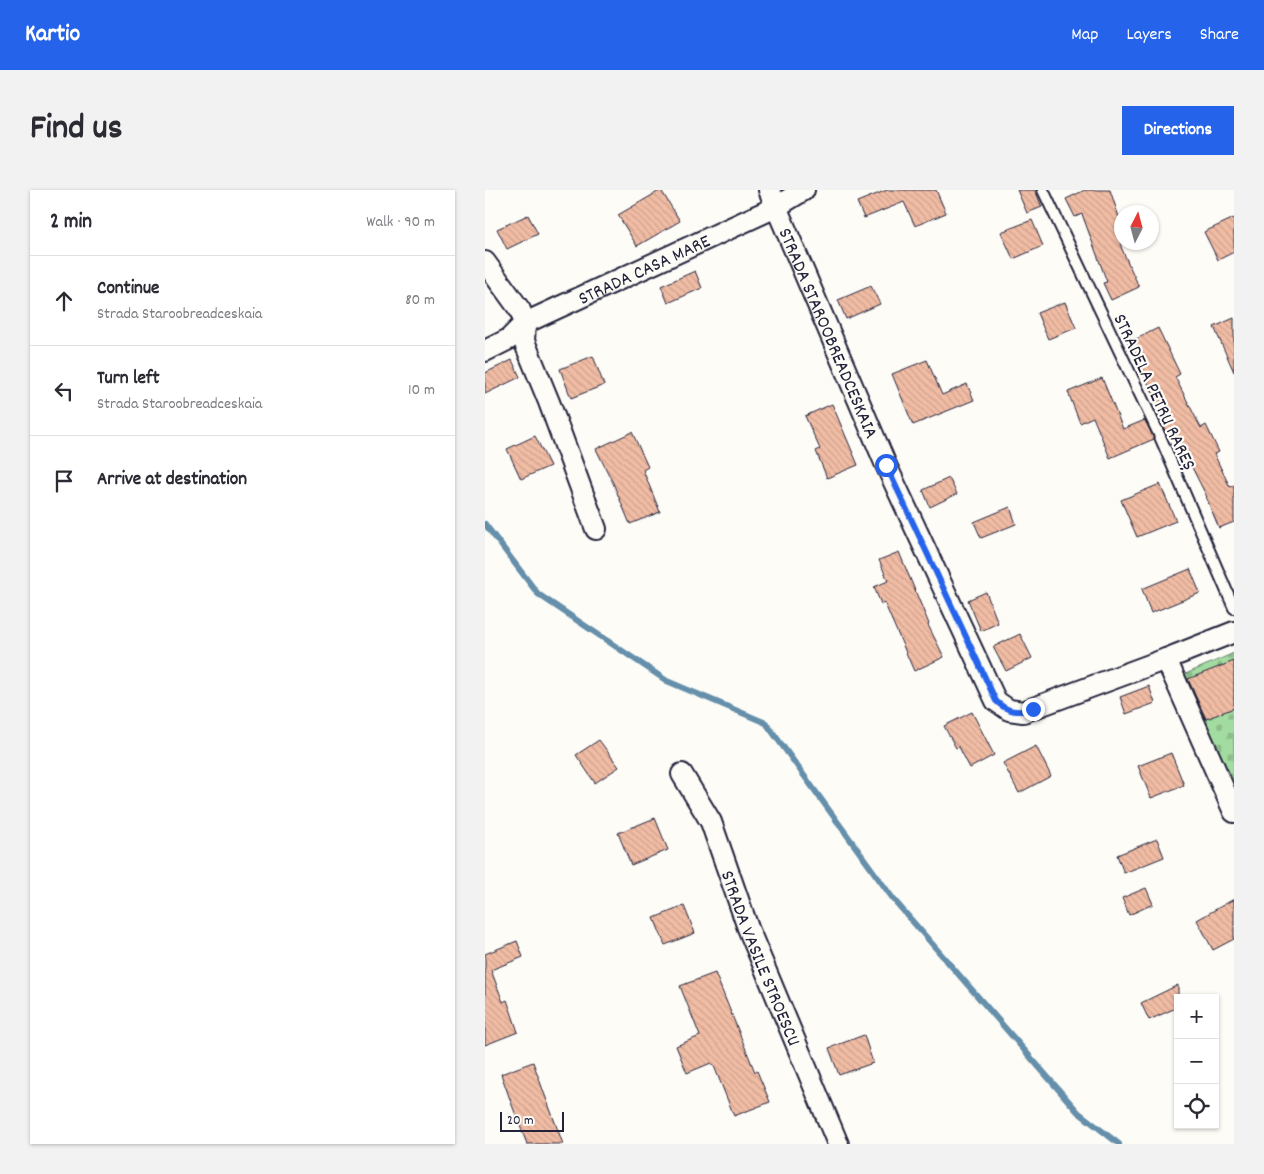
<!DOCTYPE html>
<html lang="en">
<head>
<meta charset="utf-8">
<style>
  :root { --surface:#fff; --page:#f2f2f3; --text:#2b2b33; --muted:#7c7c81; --line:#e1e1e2; --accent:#2563eb }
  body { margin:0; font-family:Dekko,sans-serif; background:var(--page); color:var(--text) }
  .controls { position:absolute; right:15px; bottom:15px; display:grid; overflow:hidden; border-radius:0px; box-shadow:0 1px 4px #0004 }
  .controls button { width:45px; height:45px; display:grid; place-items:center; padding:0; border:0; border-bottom:1px solid var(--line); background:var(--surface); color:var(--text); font:25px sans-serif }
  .compass { position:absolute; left:629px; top:15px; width:45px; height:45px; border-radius:50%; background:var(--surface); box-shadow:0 1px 4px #0004; rotate:6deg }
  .scale { position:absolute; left:15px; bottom:12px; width:64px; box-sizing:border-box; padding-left:5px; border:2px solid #22223b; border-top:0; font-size:14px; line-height:18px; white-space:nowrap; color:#22223b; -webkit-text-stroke:4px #fdfcf7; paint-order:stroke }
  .stop { position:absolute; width:15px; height:15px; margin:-11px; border:4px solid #2563eb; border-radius:50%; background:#fff }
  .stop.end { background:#2563eb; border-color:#fff; box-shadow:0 1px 5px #0008 }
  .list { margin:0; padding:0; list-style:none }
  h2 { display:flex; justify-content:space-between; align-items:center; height:65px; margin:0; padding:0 20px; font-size:21px }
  h2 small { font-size:16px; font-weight:400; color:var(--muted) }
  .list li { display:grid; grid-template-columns:32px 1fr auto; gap:15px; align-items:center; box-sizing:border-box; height:90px; padding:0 20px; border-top:1px solid var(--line) }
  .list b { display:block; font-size:19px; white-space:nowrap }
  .list p { margin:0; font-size:16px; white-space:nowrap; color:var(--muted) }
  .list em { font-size:16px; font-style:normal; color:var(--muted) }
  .icon { flex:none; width:28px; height:28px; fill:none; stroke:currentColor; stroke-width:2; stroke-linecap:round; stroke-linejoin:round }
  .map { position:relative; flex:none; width:749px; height:954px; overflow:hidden; border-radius:0px }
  header { display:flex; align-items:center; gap:30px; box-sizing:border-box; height:70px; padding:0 25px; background:var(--accent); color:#fff }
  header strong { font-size:24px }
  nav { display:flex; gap:28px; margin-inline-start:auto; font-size:18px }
  .intro { display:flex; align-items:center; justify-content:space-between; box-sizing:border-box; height:120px; padding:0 30px }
  h1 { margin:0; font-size:35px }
  .button { padding:12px 22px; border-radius:0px; background:var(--accent); color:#fff; font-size:18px; font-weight:700 }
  main { display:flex; gap:30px; padding:0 30px }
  aside { flex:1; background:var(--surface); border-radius:0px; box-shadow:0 1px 4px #0004 }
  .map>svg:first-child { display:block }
</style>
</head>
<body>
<header>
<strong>Kartio</strong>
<nav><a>Map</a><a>Layers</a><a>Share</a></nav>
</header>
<div class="intro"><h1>Find us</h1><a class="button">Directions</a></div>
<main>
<aside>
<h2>2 min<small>Walk · 90 m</small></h2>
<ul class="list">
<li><svg class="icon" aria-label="ahead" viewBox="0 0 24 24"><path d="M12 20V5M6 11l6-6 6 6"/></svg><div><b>Continue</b><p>Strada Staroobreadceskaia</p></div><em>80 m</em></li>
<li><svg class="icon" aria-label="left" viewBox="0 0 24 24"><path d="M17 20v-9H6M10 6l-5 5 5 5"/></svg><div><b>Turn left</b><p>Strada Staroobreadceskaia</p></div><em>10 m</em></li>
<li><svg class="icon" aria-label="arrive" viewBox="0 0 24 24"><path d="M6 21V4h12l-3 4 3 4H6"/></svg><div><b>Arrive at destination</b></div></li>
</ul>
</aside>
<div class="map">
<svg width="749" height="954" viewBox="0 0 749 954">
  <defs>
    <pattern id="cemetery-stones" width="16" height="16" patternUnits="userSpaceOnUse" patternTransform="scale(1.25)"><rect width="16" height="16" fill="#a3dca0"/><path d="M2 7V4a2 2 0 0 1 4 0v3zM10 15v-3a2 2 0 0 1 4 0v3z" fill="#8cbc8b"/></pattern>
    <pattern id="building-back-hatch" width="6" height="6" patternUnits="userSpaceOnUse" patternTransform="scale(1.25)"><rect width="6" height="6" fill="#f1bca4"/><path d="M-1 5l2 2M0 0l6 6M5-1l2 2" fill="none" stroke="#cea18e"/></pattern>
  </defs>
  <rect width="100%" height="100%" fill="#fdfcf7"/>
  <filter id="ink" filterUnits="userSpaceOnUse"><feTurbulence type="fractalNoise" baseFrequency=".02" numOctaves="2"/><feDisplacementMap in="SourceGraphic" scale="10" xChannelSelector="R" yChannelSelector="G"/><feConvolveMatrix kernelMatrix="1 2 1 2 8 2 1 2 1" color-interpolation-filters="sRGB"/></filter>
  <g filter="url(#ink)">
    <!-- cemetery -->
    <path fill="url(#cemetery-stones)" stroke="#627f6e" d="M 749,463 L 749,604 L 696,486 Z"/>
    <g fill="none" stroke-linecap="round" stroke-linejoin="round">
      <!-- stream -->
      <path stroke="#658faa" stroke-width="6" d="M 0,334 L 53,404 L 182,491 L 281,533 L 409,710 L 593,922 L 634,954"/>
    </g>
    <!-- building -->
    <g fill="url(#building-back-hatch)" stroke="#22223b">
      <path d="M 176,0 L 195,31 L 152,56 L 133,25 Z"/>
      <path d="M 402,0 L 451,0 L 461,23 L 430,36 L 419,12 L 379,28 L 372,12 Z"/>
      <path d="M 532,0 L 550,0 L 557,17 L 542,23 Z"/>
      <path d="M 600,0 L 625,0 L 636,33 L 636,57 L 654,97 L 626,110 L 618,93 L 622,92 L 597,24 L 590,27 L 581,9 Z"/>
      <path d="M 43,25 L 53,44 L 22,59 L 12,39 Z"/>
      <path d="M 749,28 L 749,62 L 733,70 L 719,42 Z"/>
      <path d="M 547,30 L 558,56 L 528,69 L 516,42 Z"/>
      <path d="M 210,81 L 217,98 L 183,113 L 176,96 Z"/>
      <path d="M 386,96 L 395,114 L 361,129 L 353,110 Z"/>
      <path d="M 580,112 L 591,138 L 563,149 L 552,123 Z"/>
      <path d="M 749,128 L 749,182 L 729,137 Z"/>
      <path d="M 673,138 L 695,184 L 690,187 L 716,238 L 721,235 L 734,262 L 729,264 L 745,297 L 749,295 L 749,332 L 734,338 L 721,307 L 722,307 L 688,240 L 681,243 L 673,225 L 678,223 L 643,153 Z"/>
      <path d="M 108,166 L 119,195 L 86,208 L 75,179 Z"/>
      <path d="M 27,170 L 35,187 L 0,204 L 0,183 Z"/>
      <path d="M 442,170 L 457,205 L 482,194 L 489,210 L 428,235 L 407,184 Z"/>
      <path d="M 617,188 L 638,239 L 660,230 L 669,249 L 625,268 L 608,227 L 595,233 L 583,202 Z"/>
      <path d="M 347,214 L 373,275 L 342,288 L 331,261 L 335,259 L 320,226 Z"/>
      <path d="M 147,242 L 163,277 L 158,280 L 175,322 L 145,334 L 128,293 L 111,259 Z"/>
      <path d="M 50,246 L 65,276 L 36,289 L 22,259 Z"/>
      <path d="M 464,288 L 472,304 L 445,317 L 438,300 Z"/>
      <path d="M 675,294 L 691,331 L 652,347 L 636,310 Z"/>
      <path d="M 525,317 L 531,334 L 496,348 L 489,332 Z"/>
      <path d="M 414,362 L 444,434 L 443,435 L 459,467 L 429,481 L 399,412 L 396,414 L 389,397 L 403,391 L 394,370 Z"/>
      <path d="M 705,379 L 715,403 L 666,423 L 657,399 Z"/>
      <path d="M 501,402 L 513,433 L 496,441 L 483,410 Z"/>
      <path d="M 535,444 L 547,468 L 521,481 L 508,457 Z"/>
      <path d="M 749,471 L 749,518 L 721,529 L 703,489 Z"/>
      <path d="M 664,496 L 670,513 L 641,524 L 635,507 Z"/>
      <path d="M 487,522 L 509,565 L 485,578 L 474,557 L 471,558 L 459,536 Z"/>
      <path d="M 114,550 L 134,577 L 110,593 L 91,565 Z"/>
      <path d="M 551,556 L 566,586 L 534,603 L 518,573 Z"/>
      <path d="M 686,563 L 699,595 L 666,608 L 653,576 Z"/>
      <path d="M 170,628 L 183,660 L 146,675 L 133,643 Z"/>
      <path d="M 672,649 L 679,667 L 639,683 L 632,665 Z"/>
      <path d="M 661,698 L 668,714 L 644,725 L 637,708 Z"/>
      <path d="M 749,709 L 749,749 L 728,760 L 712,730 Z"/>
      <path d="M 199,716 L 210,743 L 180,755 L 169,728 Z"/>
      <path d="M 32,751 L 38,767 L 6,780 L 18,812 L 22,810 L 33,842 L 0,855 L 0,764 Z"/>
      <path d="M 230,783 L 270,882 L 272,881 L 285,912 L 249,926 L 229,876 L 228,876 L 226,873 L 202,883 L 191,856 L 215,846 L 195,796 Z"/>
      <path d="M 693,795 L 693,817 L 664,830 L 656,813 Z"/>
      <path d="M 379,845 L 388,873 L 354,885 L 344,858 Z"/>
      <path d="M 48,872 L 58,900 L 78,954 L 42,954 L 27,915 L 16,884 Z"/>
    </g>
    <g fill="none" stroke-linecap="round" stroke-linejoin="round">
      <defs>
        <path id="lane" d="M 558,0 L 673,242 L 749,418"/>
        <g id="street">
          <path id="s1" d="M 284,0 L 401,275 L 511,511 L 524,520 L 538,522 L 681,469 L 749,442"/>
          <path d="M 0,72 L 35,120 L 40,133 L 39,151 L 64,212 L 111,339"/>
          <path id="s2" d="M 0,161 L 24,149 L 40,133 L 291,17 L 319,0"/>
          <path d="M 681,469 L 749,622"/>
          <path id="s3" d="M 197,584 L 226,632 L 263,738 L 353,954"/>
        </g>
      </defs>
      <!-- lane casing -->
      <use href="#lane" stroke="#22223b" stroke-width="14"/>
      <!-- street casing -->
      <use href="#street" stroke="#22223b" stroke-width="24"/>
      <!-- lane -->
      <use href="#lane" stroke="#fdfcf7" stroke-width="10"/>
      <!-- street -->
      <use href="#street" stroke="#fdfcf7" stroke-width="20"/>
    </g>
  </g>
  <g fill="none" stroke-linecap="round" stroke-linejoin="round" filter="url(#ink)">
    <!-- route -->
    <path stroke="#2563eb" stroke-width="6" d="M 401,275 L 511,511 C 522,522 533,523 548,519"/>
  </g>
  <g text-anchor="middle" stroke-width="4.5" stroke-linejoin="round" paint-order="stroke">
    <!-- street labels -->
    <g font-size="19" fill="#22223b" stroke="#fdfcf7">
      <text dy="7" stroke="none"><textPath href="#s2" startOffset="180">STRADA CASA MARE</textPath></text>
      <text dy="7" stroke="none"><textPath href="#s1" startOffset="155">STRADA STAROOBREADCESKAIA</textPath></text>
      <text transform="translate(671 201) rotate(65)" y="7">STRADELA PETRU RAREȘ</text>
      <text dy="7" stroke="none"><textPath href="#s3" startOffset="201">STRADA VASILE STROESCU</textPath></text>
    </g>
  </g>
</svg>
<div class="controls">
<button>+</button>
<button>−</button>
<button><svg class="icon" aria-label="locate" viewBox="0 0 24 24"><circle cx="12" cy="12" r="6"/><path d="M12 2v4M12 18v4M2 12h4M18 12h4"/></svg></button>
</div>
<svg class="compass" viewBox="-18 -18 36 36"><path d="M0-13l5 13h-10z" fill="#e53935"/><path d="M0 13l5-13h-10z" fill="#7c7c81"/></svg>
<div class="scale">20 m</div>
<div class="stop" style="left:401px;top:275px"></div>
<div class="stop end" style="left:548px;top:519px"></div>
</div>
</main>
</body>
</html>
